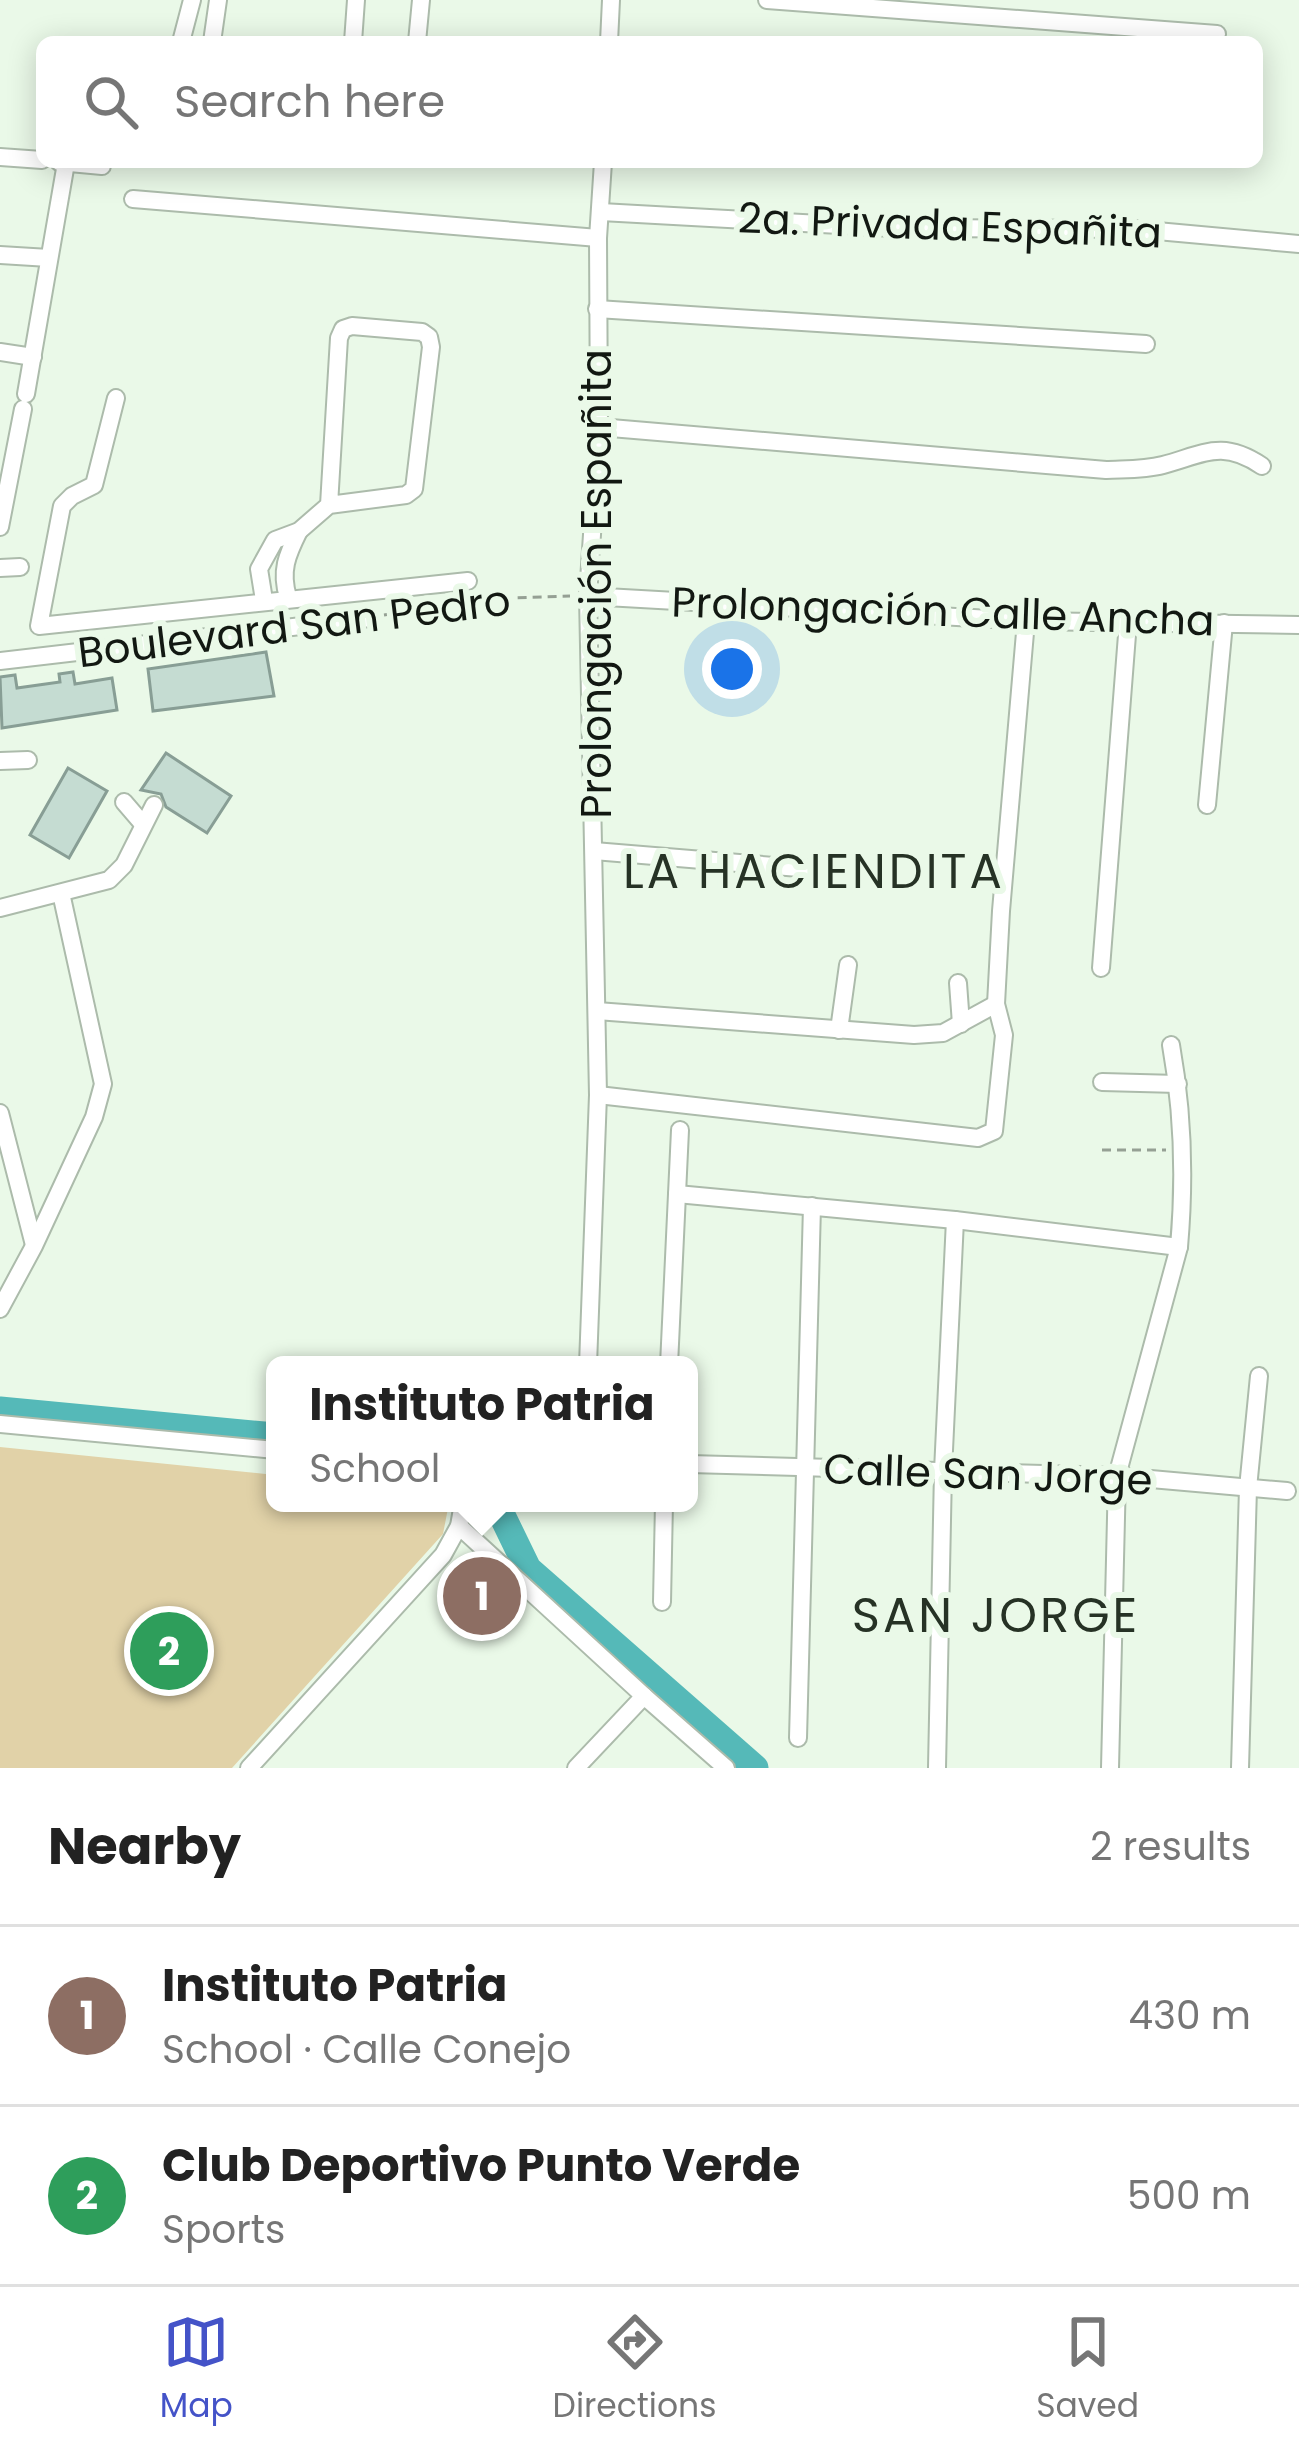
<!DOCTYPE html>
<html lang="en">
<head>
<meta charset="utf-8">
<style>
  :root { --surface:#fff; --page:#f6f6f6; --text:#222; --muted:#767676; --line:#e0e0e0; --accent:#4453c8 }
  body { margin:0; font-family:Poppins,sans-serif; background:var(--page); color:var(--text) }
  .you { position:absolute; left:732px; top:669px; width:42px; height:42px; margin:-30px; border:9px solid #fff; border-radius:50%; background:#1a73e8; box-shadow:0 0 0 18px #1a73e833 }
  .badge { display:grid; place-items:center; width:78px; height:78px; border-radius:50%; background:var(--accent); color:#fff; font-size:39px; font-weight:700 }
  .pin { position:absolute; translate:-50% -50%; border:6px solid #fff; box-shadow:0 3px 12px #0006 }
  .popup { position:absolute; left:266px; top:1356px; width:432px; height:156px; box-sizing:border-box; display:grid; place-content:center; border-radius:18px; background:var(--surface); filter:drop-shadow(0 3px 9px #0005); font-size:39px; white-space:nowrap; color:var(--muted) }
  .popup b { font-size:45px; color:var(--text) }
  .popup::after { content:''; position:absolute; left:50%; top:100%; margin-left:-24px; border:24px solid transparent; border-top-color:var(--surface) }
  .list { margin:0; padding:0; list-style:none }
  h2 { display:flex; justify-content:space-between; align-items:center; height:156px; margin:0; padding:0 48px; font-size:51px }
  h2 small { font-size:39px; font-weight:400; color:var(--muted) }
  .list li { display:grid; grid-template-columns:78px 1fr auto; gap:36px; align-items:center; box-sizing:border-box; height:180px; padding:0 48px; border-top:3px solid var(--line) }
  .list b { display:block; font-size:45px; white-space:nowrap }
  .list p { margin:0; font-size:39px; white-space:nowrap; color:var(--muted) }
  .list em { font-size:39px; font-style:normal; color:var(--muted) }
  .icon { flex:none; width:66px; height:66px; fill:none; stroke:currentColor; stroke-width:2; stroke-linecap:round; stroke-linejoin:round }
  .map { position:relative; flex:none; width:1299px; height:1768px; overflow:hidden }
  .search { position:absolute; background:var(--surface); box-shadow:0 6px 30px #0003; left:36px; right:36px; top:36px; height:132px; display:flex; align-items:center; gap:30px; box-sizing:border-box; padding:0 42px; border-radius:18px; color:var(--muted); font-size:45px }
  .sheet { height:516px; background:var(--surface) }
  nav { display:flex; justify-content:space-around; align-items:center; box-sizing:border-box; height:168px; border-top:3px solid var(--line); background:var(--surface); font-size:33px; color:var(--muted) }
  nav a { display:grid; justify-items:center; gap:6px }
  nav .on { color:var(--accent) }
  .map>svg:first-child { display:block }
</style>
</head>
<body>
<div class="map">
<svg width="1299" height="1768" viewBox="0 0 1299 1768">
  <rect width="100%" height="100%" fill="#eaf9e8"/>
  <!-- green -->
  <path fill="#e1d2a8" d="M 0,1447 L 275,1475 L 275,1503 L 449,1503 L 443,1534 L 232,1768 L 0,1768 Z"/>
  <g fill="none" stroke-linecap="round" stroke-linejoin="round">
    <!-- river -->
    <g stroke="#55b9b8" stroke-width="27">
      <path d="M 0,1410 L 275,1436"/>
      <path d="M 496,1503 L 528,1569 L 755,1768"/>
    </g>
  </g>
  <!-- building -->
  <g fill="#c5dcd2" stroke="#889e95" stroke-width="3">
    <path d="M 266,652 L 274,696 L 153,711 L 148,669 Z"/>
    <path d="M 73,672 L 75,684 L 112,678 L 117,710 L 2,728 L 0,677 L 15,675 L 17,688 L 60,682 L 59,674 Z"/>
    <path d="M 166,753 L 231,796 L 207,833 L 166,807 L 161,794 L 141,790 Z"/>
    <path d="M 68,768 L 107,791 L 69,858 L 30,835 Z"/>
  </g>
  <g fill="none" stroke-linecap="round" stroke-linejoin="round">
    <defs>
      <g id="minor">
        <path d="M 767,0 L 1217,34"/>
        <path d="M 181,42 L 192,0"/>
        <path d="M 212,42 L 218,0"/>
        <path d="M 353,42 L 356,0"/>
        <path d="M 417,42 L 421,0"/>
        <path d="M 609,42 L 611,0"/>
        <path d="M 0,157 L 42,160"/>
        <path d="M 59,162 L 102,166"/>
        <path d="M 133,199 L 598,238"/>
        <path d="M 601,212 L 893,228 L 1135,229 L 1299,244"/>
        <path d="M 0,255 L 49,258"/>
        <path d="M 597,309 L 1146,344"/>
        <path d="M 0,352 L 33,357"/>
        <path d="M 26,394 L 66,163"/>
        <path d="M 116,398 L 94,485 L 72,496 L 62,506 L 39,626 L 468,581"/>
        <path d="M 599,427 L 1106,470 C 1125,469 1144,470 1163,465 C 1204,454 1222,439 1262,466"/>
        <path d="M 0,527 L 23,409"/>
        <path d="M 0,568 L 20,567"/>
        <path d="M 588,596 L 1026,621 L 1299,625"/>
        <path d="M 288,597 C 280,571 287,555 299,531"/>
        <path d="M 264,600 L 259,569 L 275,540 L 299,531 L 329,505 L 406,495 L 414,489 L 431,347 L 429,337 L 422,332 L 352,326 L 343,329 L 339,338 L 329,505"/>
        <path d="M 0,661 L 370,618"/>
        <path d="M 0,761 L 28,760"/>
        <path d="M 124,802 L 142,823"/>
        <path d="M 1207,805 L 1224,623"/>
        <path d="M 594,851 L 835,871"/>
        <path d="M 0,908 L 109,880 L 124,865 L 154,805"/>
        <path d="M 1101,968 L 1128,622"/>
        <path d="M 958,983 L 961,1024"/>
        <path d="M 597,1011 L 914,1035 L 943,1033 L 996,1004"/>
        <path d="M 839,1030 L 848,965"/>
        <path d="M 1102,1082 L 1178,1084"/>
        <path d="M 598,1095 L 978,1138 L 994,1131 L 1004,1035 L 996,1004 L 1001,911 L 1026,621"/>
        <path d="M 0,1113 L 34,1245"/>
        <path d="M 677,1194 L 955,1220 L 1179,1247"/>
        <path d="M 0,1309 L 34,1246 L 94,1117 L 103,1084 L 61,893"/>
        <path d="M 588,1365 L 598,1095 L 588,596 L 599,427 L 598,238 L 603,162"/>
        <path d="M 669,1365 L 680,1130"/>
        <path d="M 0,1424 L 275,1450"/>
        <path d="M 689,1464 L 1117,1476 L 1287,1491"/>
        <path d="M 459,1526 L 644,1696"/>
        <path d="M 662,1602 L 664,1503"/>
        <path d="M 798,1738 L 812,1206"/>
        <path d="M 249,1768 L 443,1555 L 459,1526 L 463,1503"/>
        <path d="M 576,1768 L 644,1696 L 726,1768"/>
        <path d="M 937,1768 L 943,1471 L 955,1220"/>
        <path d="M 1110,1768 L 1117,1476 L 1179,1247 C 1185,1179 1183,1112 1171,1045"/>
        <path d="M 1240,1768 L 1248,1488 L 1259,1376"/>
      </g>
    </defs>
    <!-- minor casing -->
    <use href="#minor" stroke="#acbbab" stroke-width="20"/>
    <!-- path -->
    <g stroke="#95a094" stroke-width="3" stroke-dasharray="9 6" stroke-linecap="butt">
      <path d="M 384,615 L 479,599 L 570,596"/>
      <path d="M 1102,1150 L 1166,1150"/>
    </g>
    <!-- minor -->
    <use href="#minor" stroke="#fff" stroke-width="16"/>
  </g>
  <g text-anchor="middle" stroke-width="12" stroke-linejoin="round" paint-order="stroke">
    <!-- street labels -->
    <g font-size="42" fill="#121812" stroke="#eaf9e8">
      <text transform="translate(950 225) rotate(2)" y="15">2a. Privada Españita</text>
      <text transform="translate(596 584) rotate(-90)" y="15">Prolongación Españita</text>
      <text transform="translate(943 611) rotate(2)" y="15">Prolongación Calle Ancha</text>
      <text transform="translate(294 626) rotate(-7)" y="15">Boulevard San Pedro</text>
      <text transform="translate(988 1474) rotate(2)" y="15">Calle San Jorge</text>
    </g>
    <!-- quarter labels -->
    <g font-size="48" letter-spacing="3" fill="#263225" stroke="#eaf9e8">
      <text x="814" y="888">LA HACIENDITA</text>
      <text x="996" y="1632">SAN JORGE</text>
    </g>
  </g>
</svg>
<div class="you"></div>
<div class="pin badge" style="left:482px;top:1596px;background:#8d6e63">1</div>
<div class="popup"><b>Instituto Patria</b>School</div>
<div class="pin badge" style="left:169px;top:1651px;background:#2e9e5b">2</div>
<div class="search"><svg class="icon" aria-label="search" viewBox="0 0 24 24"><circle cx="10" cy="10" r="6"/><path d="M15 15l6 6"/></svg>Search here</div>
</div>
<section class="sheet">
<h2>Nearby<small>2 results</small></h2>
<ul class="list">
<li><span class="badge" style="background:#8d6e63">1</span><div><b>Instituto Patria</b><p>School · Calle Conejo</p></div><em>430 m</em></li>
<li><span class="badge" style="background:#2e9e5b">2</span><div><b>Club Deportivo Punto Verde</b><p>Sports</p></div><em>500 m</em></li>
</ul>
</section>
<nav>
<a class="on"><svg class="icon" aria-label="map" viewBox="0 0 24 24"><path d="M3 6l6-2 6 2 6-2v14l-6 2-6-2-6 2zM9 4v14M15 6v14"/></svg>Map</a>
<a><svg class="icon" aria-label="directions" viewBox="0 0 24 24"><path d="M12 3l9 9-9 9-9-9zM9 14v-3h6M13 9l2 2-2 2"/></svg>Directions</a>
<a><svg class="icon" aria-label="saved" viewBox="0 0 24 24"><path d="M7 4h10v16l-5-4-5 4z"/></svg>Saved</a>
</nav>
</body>
</html>
